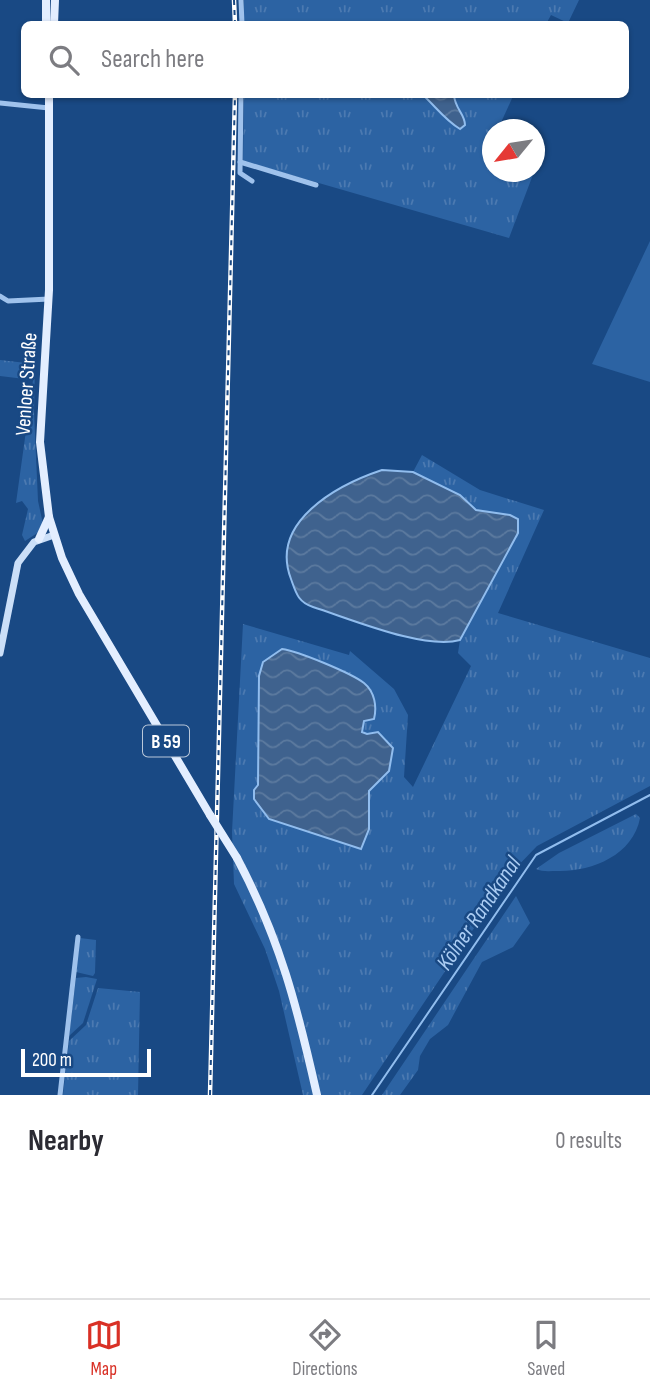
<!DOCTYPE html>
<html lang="en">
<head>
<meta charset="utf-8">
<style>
  :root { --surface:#fff; --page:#f7f7f7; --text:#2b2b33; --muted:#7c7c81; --line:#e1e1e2; --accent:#d93025 }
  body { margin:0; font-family:"Sofia Sans Condensed",sans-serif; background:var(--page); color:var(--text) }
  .compass { position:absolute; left:482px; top:119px; width:63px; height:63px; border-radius:50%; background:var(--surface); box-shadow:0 2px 5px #0004; rotate:240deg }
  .scale { position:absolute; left:21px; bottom:18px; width:130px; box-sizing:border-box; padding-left:7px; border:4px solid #fff; border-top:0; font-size:19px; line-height:24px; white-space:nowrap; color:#fff; -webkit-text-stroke:5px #194984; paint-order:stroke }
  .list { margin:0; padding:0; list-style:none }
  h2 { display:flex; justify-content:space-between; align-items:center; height:91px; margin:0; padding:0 28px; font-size:30px }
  h2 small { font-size:23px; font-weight:400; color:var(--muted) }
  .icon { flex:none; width:38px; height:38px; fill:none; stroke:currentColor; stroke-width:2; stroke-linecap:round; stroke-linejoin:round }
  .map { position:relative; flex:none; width:650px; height:1095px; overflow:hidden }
  .search { position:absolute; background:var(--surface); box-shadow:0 2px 5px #0004; left:21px; right:21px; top:21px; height:77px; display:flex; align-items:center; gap:18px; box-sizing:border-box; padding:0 24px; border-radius:10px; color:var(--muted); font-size:26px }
  .sheet { height:203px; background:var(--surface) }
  nav { display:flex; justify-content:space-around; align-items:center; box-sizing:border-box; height:98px; border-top:2px solid var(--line); background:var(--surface); font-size:19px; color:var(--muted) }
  nav a { display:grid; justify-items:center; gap:4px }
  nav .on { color:var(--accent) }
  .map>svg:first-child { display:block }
</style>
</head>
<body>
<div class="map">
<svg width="650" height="1095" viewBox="0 0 650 1095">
  <defs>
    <pattern id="grass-tufts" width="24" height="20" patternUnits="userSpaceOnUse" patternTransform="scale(1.75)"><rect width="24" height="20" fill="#2c63a3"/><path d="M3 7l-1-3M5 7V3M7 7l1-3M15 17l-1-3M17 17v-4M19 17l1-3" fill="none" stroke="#4c7ab1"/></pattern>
    <pattern id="water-waves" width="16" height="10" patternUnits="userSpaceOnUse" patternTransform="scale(1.75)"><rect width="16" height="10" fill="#3f628e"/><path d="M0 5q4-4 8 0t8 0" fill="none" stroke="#5c7a9f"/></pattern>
  </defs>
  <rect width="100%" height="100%" fill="#194984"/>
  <!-- grass -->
  <g fill="url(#grass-tufts)" fill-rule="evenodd">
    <path d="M 244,0 L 579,0 L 568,23 L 551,15 L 546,24 L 244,24 Z"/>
    <path d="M 514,94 L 498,129 L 492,130 L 492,172 L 534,172 L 535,163 L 537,164 L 509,238 L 243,161 L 244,95 Z"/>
    <path d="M 0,360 L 35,364 L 34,412 L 38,501 L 43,524 L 39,532 L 25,541 L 22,535 L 28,509 L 22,501 L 16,503 L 33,380 L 0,376 Z"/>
    <path d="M 422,455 L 480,490 L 544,510 L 498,613 L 650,658 L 650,786 L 537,846 L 511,873 L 362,1095 L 303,1095 L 279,991 L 265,949 L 234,884 L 232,832 L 243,624 L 349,655 L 350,651 L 394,689 L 408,715 L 404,777 L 413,787 L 471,666 L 458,653 L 460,640 L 519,526 L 504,514 L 476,510 L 460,495 L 413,472 ZM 282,649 L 365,684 L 361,727 L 389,771 L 369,791 L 369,829 L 361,849 L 269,818 L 254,791 L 258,785 L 259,676 L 263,662 Z"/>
    <path d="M 636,814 L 640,818 C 633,856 590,872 557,871 C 550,871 542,872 536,869 L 559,853 Z"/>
    <path d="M 516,896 L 530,923 L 513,947 L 482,962 L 448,1025 L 430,1039 L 420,1056 L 418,1070 L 400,1095 L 382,1095 Z"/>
    <path d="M 80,938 L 96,940 L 95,973 L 93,976 L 76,972 Z"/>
    <path d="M 86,977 L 97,979 L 83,1023 L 69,1036 L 76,978 Z"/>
    <path d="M 98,988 L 140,992 L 138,1095 L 63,1095 L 69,1041 L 86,1025 Z"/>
  </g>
  <!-- green -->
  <path fill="#2c63a3" d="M 650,241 L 650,382 L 592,364 Z"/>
  <!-- water -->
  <g fill="url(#water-waves)" stroke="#91bdee" stroke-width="2">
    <path d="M 423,95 L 439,97 L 454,95 C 455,109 465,114 465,125 L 460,129 C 445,120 436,107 423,95 Z"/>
    <path d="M 382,470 L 413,472 L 460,495 L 476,510 L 510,515 L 518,519 L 518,533 L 460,640 C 424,650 351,619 313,607 C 298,602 296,593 291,579 C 269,522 337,485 382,470 Z"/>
    <path d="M 282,649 C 298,651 351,673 364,683 C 375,692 377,707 374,719 L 364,721 L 362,732 L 367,734 L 378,732 L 393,748 L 389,771 L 369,791 L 369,829 L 361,849 L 269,819 L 254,799 L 254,790 L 258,785 L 259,676 L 263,662 Z"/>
  </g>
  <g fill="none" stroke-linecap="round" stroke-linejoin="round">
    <!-- stream -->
    <path stroke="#91bdee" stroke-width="2" d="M 372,1095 L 536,855 L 650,795"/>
    <!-- minor -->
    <g stroke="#9fc2ec" stroke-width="5">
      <path d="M 241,0 L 242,24"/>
      <path d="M 241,94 L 240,173 L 252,181"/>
      <path d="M 0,103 L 49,108"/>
      <path d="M 240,162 L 316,185"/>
      <path d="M 0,296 L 8,301 L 49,299"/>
      <path d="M 60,1095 L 78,937"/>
    </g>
    <!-- secondary -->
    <path stroke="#cbdff8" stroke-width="7" d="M 0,653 L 18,563 L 34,542 L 54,535"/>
    <!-- primary -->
    <g stroke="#e3eeff" stroke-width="8">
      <path d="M 46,24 L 46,0"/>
      <path d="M 54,24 L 55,0"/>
      <path d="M 49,94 L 49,290 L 40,442 L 49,517 L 62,558 L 79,594 L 210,815"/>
      <path d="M 39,539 L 49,517"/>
      <path d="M 237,858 C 280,939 297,1006 317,1095"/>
    </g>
    <defs>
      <g id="rail">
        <path d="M 234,0 L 235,24"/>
        <path d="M 210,1095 L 235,94"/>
      </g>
    </defs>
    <!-- rail casing -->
    <use href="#rail" stroke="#fff" stroke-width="4.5"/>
    <!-- rail -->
    <use href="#rail" stroke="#194984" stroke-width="2" stroke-dasharray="5" stroke-linecap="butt"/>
    <!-- primary-bridge -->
    <path stroke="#e3eeff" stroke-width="8" d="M 210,815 L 237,858"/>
  </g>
  <g text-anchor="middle" stroke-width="5" stroke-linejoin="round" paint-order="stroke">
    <!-- shield labels -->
    <rect fill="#194984" stroke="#bac8da" stroke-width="2" x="143" y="725.5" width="46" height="31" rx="5"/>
    <g font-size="19" font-weight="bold" fill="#fff">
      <text x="166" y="748">B 59</text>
    </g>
    <!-- street labels -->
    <g font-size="21" fill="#fff" stroke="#194984">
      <text transform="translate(26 384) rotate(-86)" y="7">Venloer Straße</text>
    </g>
    <!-- water labels -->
    <g font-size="23" font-style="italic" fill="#aaccf3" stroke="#194984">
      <text transform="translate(478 913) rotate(-56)" y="8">Kölner Randkanal</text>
    </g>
  </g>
</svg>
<svg class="compass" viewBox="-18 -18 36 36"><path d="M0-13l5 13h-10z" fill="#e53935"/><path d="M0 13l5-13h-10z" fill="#7c7c81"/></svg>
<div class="scale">200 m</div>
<div class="search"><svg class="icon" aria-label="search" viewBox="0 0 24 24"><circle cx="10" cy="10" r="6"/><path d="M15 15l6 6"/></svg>Search here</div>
</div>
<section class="sheet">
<h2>Nearby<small>0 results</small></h2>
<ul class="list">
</ul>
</section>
<nav>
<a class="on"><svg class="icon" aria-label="map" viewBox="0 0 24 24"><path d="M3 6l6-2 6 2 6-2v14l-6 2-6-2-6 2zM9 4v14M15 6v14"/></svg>Map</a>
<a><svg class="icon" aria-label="directions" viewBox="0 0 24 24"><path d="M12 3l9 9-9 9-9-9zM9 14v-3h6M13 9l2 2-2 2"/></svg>Directions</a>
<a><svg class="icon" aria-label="saved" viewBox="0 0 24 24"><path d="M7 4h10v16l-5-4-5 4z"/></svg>Saved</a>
</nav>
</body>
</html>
